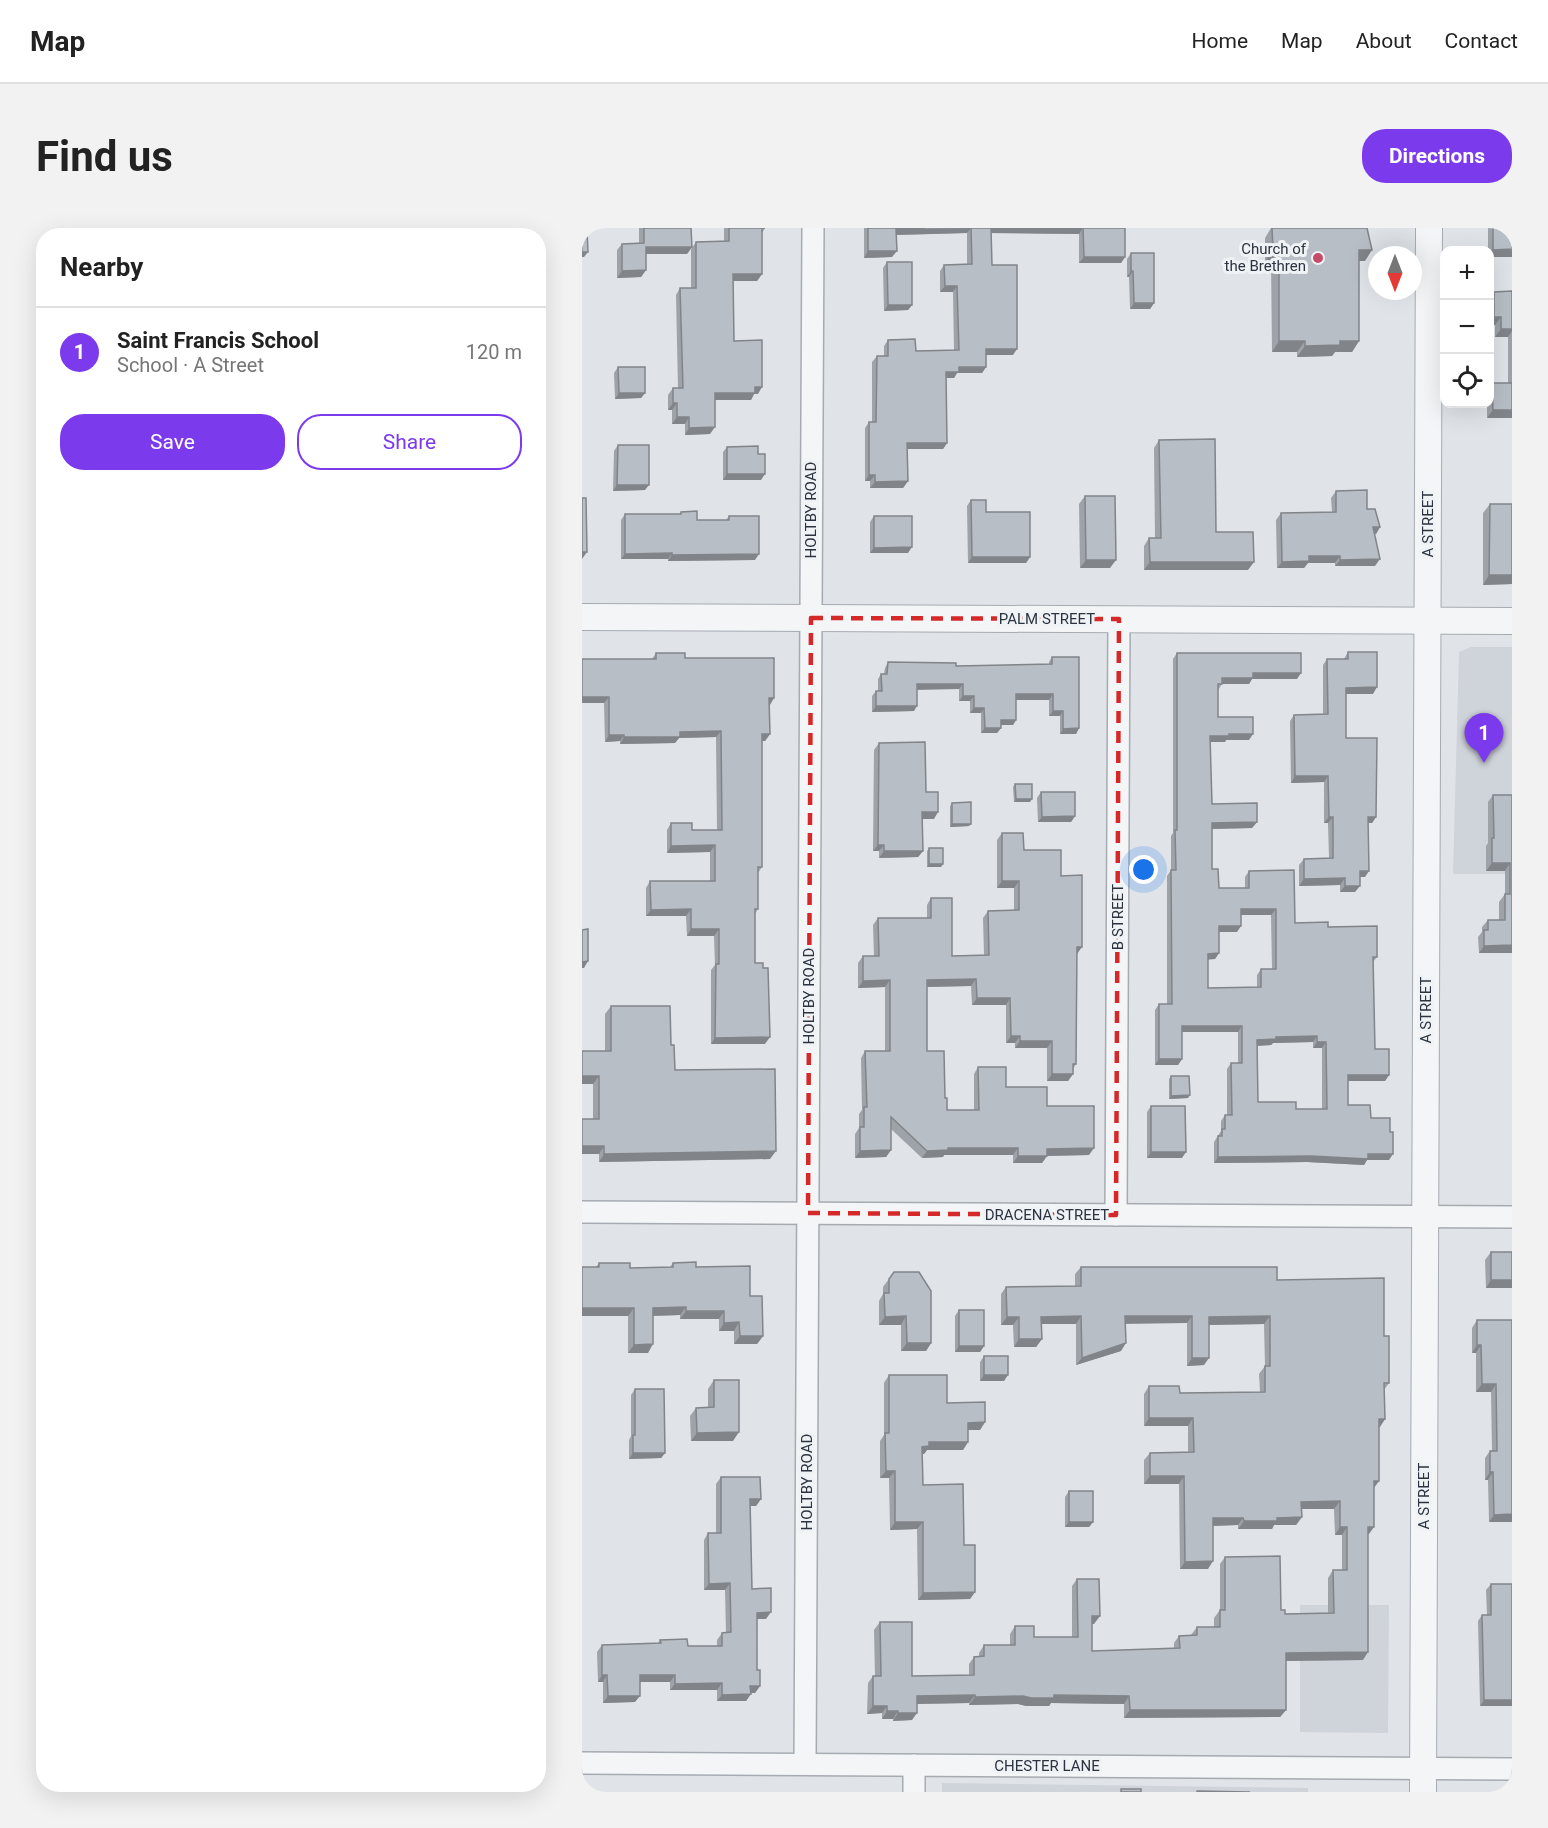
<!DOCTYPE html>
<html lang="en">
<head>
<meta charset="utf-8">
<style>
  :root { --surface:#fff; --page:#f2f2f2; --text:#222; --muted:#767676; --line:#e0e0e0; --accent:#7c3aed }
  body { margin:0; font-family:Roboto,sans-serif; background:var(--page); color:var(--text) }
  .controls { position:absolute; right:18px; top:18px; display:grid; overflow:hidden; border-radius:12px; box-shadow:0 6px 24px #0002 }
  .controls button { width:54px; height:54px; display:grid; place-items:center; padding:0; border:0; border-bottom:2px solid var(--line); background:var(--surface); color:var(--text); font:30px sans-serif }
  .compass { position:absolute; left:786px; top:18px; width:54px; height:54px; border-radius:50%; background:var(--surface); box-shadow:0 6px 24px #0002; rotate:180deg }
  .you { position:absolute; left:562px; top:642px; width:21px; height:21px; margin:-15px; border:4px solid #fff; border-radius:50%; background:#1a73e8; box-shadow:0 0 0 9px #1a73e833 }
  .badge { display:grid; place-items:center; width:39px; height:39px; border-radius:50%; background:var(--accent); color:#fff; font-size:20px; font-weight:700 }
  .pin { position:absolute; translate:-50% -50px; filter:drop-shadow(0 2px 3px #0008) }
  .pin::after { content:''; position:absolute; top:32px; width:21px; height:18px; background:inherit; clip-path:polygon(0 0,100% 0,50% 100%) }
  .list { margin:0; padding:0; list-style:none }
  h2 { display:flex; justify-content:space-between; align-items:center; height:78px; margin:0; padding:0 24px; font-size:26px }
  h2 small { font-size:20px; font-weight:400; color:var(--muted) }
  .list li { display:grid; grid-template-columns:39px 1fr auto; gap:18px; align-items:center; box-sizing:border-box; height:90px; padding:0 24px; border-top:2px solid var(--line) }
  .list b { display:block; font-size:22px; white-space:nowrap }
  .list p { margin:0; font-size:20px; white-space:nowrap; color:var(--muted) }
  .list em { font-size:20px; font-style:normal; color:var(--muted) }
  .actions { display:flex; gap:12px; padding:18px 24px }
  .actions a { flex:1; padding:14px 0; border:2px solid var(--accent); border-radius:24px; text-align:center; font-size:21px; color:var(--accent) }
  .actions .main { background:var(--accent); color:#fff }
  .icon { flex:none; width:33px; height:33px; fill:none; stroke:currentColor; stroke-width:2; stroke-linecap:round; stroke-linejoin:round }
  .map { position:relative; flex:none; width:930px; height:1564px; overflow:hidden; border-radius:24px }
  header { display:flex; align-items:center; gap:36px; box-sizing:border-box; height:84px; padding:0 30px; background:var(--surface); border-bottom:2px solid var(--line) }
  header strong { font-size:28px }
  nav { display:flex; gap:33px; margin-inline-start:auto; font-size:21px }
  .intro { display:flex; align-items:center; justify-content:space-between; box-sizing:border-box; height:144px; padding:0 36px }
  h1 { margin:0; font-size:42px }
  .button { padding:15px 27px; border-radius:24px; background:var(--accent); color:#fff; font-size:21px; font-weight:700 }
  main { display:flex; gap:36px; padding:0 36px }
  aside { flex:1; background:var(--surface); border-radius:24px; box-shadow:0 6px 24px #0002 }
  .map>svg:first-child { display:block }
</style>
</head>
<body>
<header>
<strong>Map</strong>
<nav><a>Home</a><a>Map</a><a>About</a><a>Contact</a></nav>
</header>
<div class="intro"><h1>Find us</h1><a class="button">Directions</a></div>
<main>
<aside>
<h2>Nearby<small></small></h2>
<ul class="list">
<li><span class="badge">1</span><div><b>Saint Francis School</b><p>School · A Street</p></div><em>120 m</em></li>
</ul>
<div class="actions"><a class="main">Save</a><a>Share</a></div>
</aside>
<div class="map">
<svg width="930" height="1564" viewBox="0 0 930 1564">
  <rect width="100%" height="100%" fill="#e0e4e8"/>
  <!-- built -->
  <g fill="#cfd3da">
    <path d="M 889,419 L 930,419 L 930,646 L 871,646 L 877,424 Z"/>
    <path d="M 718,1377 L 807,1377 L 806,1505 L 718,1504 Z"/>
    <path d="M 360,1555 L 726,1560 L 726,1564 L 360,1564 Z"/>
  </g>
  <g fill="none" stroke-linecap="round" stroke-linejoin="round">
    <defs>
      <g id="minor">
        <path d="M 0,984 L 930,989"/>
        <path d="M 534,987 L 537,391"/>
        <path d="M 0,1535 L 930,1541"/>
        <path d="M 223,1536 L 231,0"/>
        <path d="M 332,1564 L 332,1537"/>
      </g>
      <g id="tertiary">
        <path d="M 0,389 L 930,393"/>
        <path d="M 841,1564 L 847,0"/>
      </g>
    </defs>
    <!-- minor casing -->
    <use href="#minor" stroke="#a6abb2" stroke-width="24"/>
    <!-- tertiary casing -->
    <use href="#tertiary" stroke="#a6abb2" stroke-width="28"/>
    <!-- minor -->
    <use href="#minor" stroke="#f3f5f7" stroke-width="21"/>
    <!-- tertiary -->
    <use href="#tertiary" stroke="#f3f5f7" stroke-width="26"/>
  </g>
  <!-- wall -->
  <g fill="#9ea3a9" fill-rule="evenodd">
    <path d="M 57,0 L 109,0 L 110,19 L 105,26 L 64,26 L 64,42 L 59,49 L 35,50 L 35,22 L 40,16 L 57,15 Z"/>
    <path d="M 142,0 L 183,0 L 180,5 L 180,46 L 175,53 L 151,53 L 152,113 L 176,166 L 172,166 L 169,172 L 133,172 L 128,206 L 103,207 L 103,196 L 90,196 L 90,182 L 86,182 L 86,167 L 91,160 L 96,160 L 94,67 L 98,60 L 109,60 L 109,21 L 114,14 L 142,13 Z"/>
    <path d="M 282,0 L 543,0 L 543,29 L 539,35 L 497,35 L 497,6 L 409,5 L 410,37 L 431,127 L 404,127 L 404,139 L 400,145 L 375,145 L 372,150 L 364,150 L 365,215 L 361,221 L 325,221 L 326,253 L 321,260 L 288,260 L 288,253 L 283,253 L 283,200 L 287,194 L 290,194 L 290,134 L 295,128 L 302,128 L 302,118 L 306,112 L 334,123 L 372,122 L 371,64 L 358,64 L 358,43 L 362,37 L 385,37 L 385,5 L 314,7 L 310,29 L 282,30 Z"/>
    <path d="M 689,0 L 785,0 L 783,33 L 777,33 L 777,113 L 770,124 L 753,124 L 750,128 L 715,129 L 715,124 L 690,124 L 689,33 L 683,33 L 683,10 Z"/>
    <path d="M 906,0 L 930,0 L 930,29 L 908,29 L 908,22 L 906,22 Z"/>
    <path d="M 549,25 L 572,75 L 568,81 L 548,81 L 547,49 L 545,49 L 545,31 Z"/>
    <path d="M 305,34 L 330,77 L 326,82 L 302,83 L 301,40 Z"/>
    <path d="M 930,63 L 930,190 L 905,190 L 905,176 L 908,176 L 908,159 L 910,155 L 926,155 L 926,109 L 913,109 L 913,97 L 908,97 L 908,70 L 912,64 Z"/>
    <path d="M 36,139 L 63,165 L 59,170 L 33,171 L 32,145 Z"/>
    <path d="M 577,212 L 634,304 L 666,342 L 562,342 L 562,318 L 567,310 L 573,310 L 572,220 Z"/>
    <path d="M 36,217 L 63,262 L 31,263 L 32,223 Z"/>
    <path d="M 145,219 L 176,226 L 179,252 L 141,252 L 141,224 Z"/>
    <path d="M 754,263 L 785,281 L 798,299 L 794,306 L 792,306 L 793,338 L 753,338 L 753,335 L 726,335 L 722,340 L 695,340 L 694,292 L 699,285 L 750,284 L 749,270 Z"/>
    <path d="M 503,268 L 528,340 L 498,340 L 497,276 Z"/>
    <path d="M 389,272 L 404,284 L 448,329 L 444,335 L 386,335 L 385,278 Z"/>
    <path d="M 908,276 L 930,276 L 930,356 L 901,357 L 901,285 Z"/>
    <path d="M 99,284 L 115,292 L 144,292 L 147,288 L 173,332 L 86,333 L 86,331 L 39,331 L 39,292 L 43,286 L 97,286 Z"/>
    <path d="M 292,288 L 326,325 L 288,325 L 288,294 Z"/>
    <path d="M 766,424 L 791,466 L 764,466 L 764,510 L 794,589 L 790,595 L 786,595 L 783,649 L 778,649 L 773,664 L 758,664 L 758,657 L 717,658 L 717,637 L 722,631 L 747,630 L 746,595 L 742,595 L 742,554 L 709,555 L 708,493 L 712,487 L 741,486 L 741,437 L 745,431 L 762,431 Z"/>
    <path d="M 74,425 L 103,430 L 188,477 L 188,506 L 183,513 L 180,513 L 180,639 L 176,645 L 176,681 L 173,686 L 173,735 L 183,816 L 129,816 L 129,742 L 133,737 L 132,708 L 105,708 L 104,688 L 64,688 L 64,660 L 68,653 L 128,653 L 128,624 L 85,625 L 85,602 L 89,595 L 110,602 L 135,602 L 134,509 L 97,510 L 93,515 L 38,516 L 38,513 L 23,514 L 22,475 L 0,475 L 70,431 Z"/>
    <path d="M 595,425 L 715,451 L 670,451 L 667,456 L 640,456 L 636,462 L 636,489 L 667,512 L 644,512 L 643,514 L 628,514 L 630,576 L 675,594 L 670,600 L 630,601 L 630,641 L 637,660 L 663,660 L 663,649 L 667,643 L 713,695 L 746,699 L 795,729 L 791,734 L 793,821 L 807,847 L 803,853 L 766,853 L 766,877 L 789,890 L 807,932 L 785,932 L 782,937 L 725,934 L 632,935 L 632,914 L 639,903 L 639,893 L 643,887 L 645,887 L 645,841 L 649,835 L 656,835 L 656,804 L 600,804 L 600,831 L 596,837 L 573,837 L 573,782 L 577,776 L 585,776 L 585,648 L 589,642 L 589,608 L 591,605 L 591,431 ZM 659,687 L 689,687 L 690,741 L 679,741 L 675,747 L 675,759 L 626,760 L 626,731 L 633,731 L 637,725 L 637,704 L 655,704 ZM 731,814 L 731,820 L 740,820 L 740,881 L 714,881 L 676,874 L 675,818 L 689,817 L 691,815 Z"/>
    <path d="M 470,429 L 497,500 L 494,506 L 478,506 L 478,488 L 467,488 L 467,472 L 434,472 L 434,492 L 431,497 L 419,497 L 419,500 L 415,505 L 399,505 L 399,485 L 388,485 L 388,473 L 377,473 L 377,461 L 335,461 L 332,483 L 290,484 L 290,468 L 294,463 L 296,463 L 296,451 L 299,446 L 302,446 L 303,440 L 306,434 L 374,438 L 467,436 L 467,434 Z"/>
    <path d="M 297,515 L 344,564 L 352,591 L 340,591 L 341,623 L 336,629 L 297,630 L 297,623 L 291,623 L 292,522 Z"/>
    <path d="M 433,556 L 448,574 L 432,574 L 431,559 Z"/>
    <path d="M 459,564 L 493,588 L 489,594 L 456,594 L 455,570 Z"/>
    <path d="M 911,567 L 930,567 L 930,725 L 897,725 L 896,709 L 900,704 L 900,699 L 906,692 L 917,692 L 917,674 L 923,666 L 923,643 L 904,643 L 904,618 L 906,615 L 906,574 Z"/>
    <path d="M 370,575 L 387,598 L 368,599 L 368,578 Z"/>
    <path d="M 420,605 L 479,648 L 495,726 L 494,836 L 491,841 L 491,846 L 486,853 L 465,853 L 465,820 L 433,820 L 433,815 L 424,815 L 424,777 L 390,777 L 389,758 L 345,759 L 345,823 L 363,870 L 365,882 L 392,882 L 392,846 L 396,839 L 424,859 L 465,878 L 507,927 L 465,928 L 460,935 L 431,935 L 431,927 L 362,927 L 361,929 L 340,930 L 309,901 L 309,922 L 304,929 L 273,930 L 273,906 L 277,900 L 277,886 L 280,882 L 279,830 L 283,823 L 303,823 L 303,759 L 276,760 L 276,735 L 281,728 L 292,728 L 291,697 L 296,690 L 345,690 L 345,677 L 349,670 L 370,728 L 402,727 L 401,690 L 406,683 L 432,682 L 432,660 L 415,660 L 415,612 Z"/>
    <path d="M 347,620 L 359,639 L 345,639 L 345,623 Z"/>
    <path d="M 29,778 L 89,817 L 93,842 L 188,931 L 17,934 L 17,926 L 0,926 L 11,891 L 11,856 L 0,856 L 0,823 L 23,823 L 23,786 Z"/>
    <path d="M 589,848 L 606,870 L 587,871 L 587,851 Z"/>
    <path d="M 569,878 L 600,930 L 565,930 L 565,884 Z"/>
    <path d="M 909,1024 L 930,1024 L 930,1060 L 904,1060 L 903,1032 Z"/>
    <path d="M 17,1035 L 48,1040 L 88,1039 L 91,1035 L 114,1039 L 168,1068 L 181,1108 L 175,1116 L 152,1116 L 152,1103 L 137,1103 L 137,1091 L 98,1091 L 98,1087 L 71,1088 L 66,1125 L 46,1125 L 46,1088 L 14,1039 Z"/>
    <path d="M 499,1039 L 695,1052 L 802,1108 L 807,1155 L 802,1162 L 803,1191 L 797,1199 L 792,1260 L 786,1306 L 781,1432 L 704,1433 L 704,1482 L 698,1489 L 542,1490 L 542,1476 L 469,1475 L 467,1478 L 444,1478 L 436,1476 L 387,1477 L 387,1475 L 335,1476 L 330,1492 L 311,1493 L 311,1491 L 300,1491 L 300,1485 L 285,1486 L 286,1455 L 291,1448 L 293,1448 L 292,1402 L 298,1394 L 330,1448 L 387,1447 L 387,1436 L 392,1429 L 397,1429 L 397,1425 L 402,1417 L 428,1417 L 428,1406 L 433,1398 L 452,1409 L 490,1409 L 490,1358 L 495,1351 L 512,1396 L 510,1396 L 510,1423 L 592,1420 L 592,1415 L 597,1408 L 609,1407 L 615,1399 L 632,1399 L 632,1390 L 638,1382 L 638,1336 L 643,1329 L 703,1386 L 746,1385 L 746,1350 L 751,1342 L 760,1342 L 760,1307 L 753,1307 L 752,1281 L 720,1281 L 720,1289 L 714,1297 L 692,1297 L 690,1301 L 656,1301 L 656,1297 L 631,1298 L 626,1341 L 598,1341 L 597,1256 L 562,1256 L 562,1232 L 568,1225 L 606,1224 L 606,1198 L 562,1198 L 562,1166 L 567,1158 L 598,1165 L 678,1164 L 677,1146 L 683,1138 L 682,1096 L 627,1097 L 622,1137 L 605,1138 L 605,1095 L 543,1095 L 539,1123 L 494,1137 L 494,1096 L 459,1096 L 460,1111 L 454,1119 L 432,1119 L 431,1097 L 419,1097 L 419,1066 L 424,1059 L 493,1058 L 493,1046 Z"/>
    <path d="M 312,1044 L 349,1115 L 344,1123 L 319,1123 L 319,1097 L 297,1097 L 297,1073 L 301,1066 L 301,1059 Z"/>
    <path d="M 377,1082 L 402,1118 L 398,1124 L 373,1124 L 373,1088 Z"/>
    <path d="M 895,1092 L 930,1092 L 930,1294 L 907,1294 L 906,1252 L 903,1252 L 903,1230 L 908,1223 L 910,1223 L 909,1164 L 894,1164 L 894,1125 L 890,1125 L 890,1100 Z"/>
    <path d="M 402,1128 L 422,1153 L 398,1153 L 398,1134 Z"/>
    <path d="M 307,1147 L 365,1175 L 403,1194 L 398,1202 L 386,1202 L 386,1214 L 381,1222 L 345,1222 L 342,1226 L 340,1226 L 341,1257 L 382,1317 L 393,1364 L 388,1371 L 336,1372 L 335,1301 L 308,1302 L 307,1250 L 298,1250 L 298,1213 L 302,1207 L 302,1155 Z"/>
    <path d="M 132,1152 L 151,1213 L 109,1213 L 108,1188 L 114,1180 L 126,1179 L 126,1161 Z"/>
    <path d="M 53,1161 L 83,1225 L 79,1230 L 47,1231 L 47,1212 L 49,1208 L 49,1167 Z"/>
    <path d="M 139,1249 L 179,1271 L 174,1278 L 168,1278 L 170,1361 L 184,1391 L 175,1391 L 175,1442 L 178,1458 L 173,1465 L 169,1465 L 164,1473 L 135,1473 L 135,1462 L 88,1462 L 88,1454 L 58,1454 L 53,1474 L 21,1475 L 21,1454 L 16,1454 L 15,1424 L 20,1417 L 76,1415 L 78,1412 L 106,1418 L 135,1418 L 135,1412 L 140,1405 L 144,1405 L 143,1362 L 122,1362 L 122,1312 L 126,1305 L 134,1305 L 134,1256 Z"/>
    <path d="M 487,1263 L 511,1294 L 507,1299 L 483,1299 L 483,1269 Z"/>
    <path d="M 909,1356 L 930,1478 L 898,1478 L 896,1393 L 900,1387 L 905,1387 L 904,1362 Z"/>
  </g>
  <!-- shaded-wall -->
  <g fill="#81858a">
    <path d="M 389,0 L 385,5 L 310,7 L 314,1 Z"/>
    <path d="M 408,0 L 501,0 L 497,6 L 405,5 Z"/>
    <path d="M 64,19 L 110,19 L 105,26 L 59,26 Z"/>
    <path d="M 930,21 L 930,29 L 908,29 L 908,26 L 911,22 Z"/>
    <path d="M 691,22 L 697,22 L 689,33 L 683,33 Z"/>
    <path d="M 777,22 L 790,22 L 783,33 L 769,33 Z"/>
    <path d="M 286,23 L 315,23 L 310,29 L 282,30 Z"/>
    <path d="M 0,24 L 6,24 L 2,29 L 0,29 Z"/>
    <path d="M 502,29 L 543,29 L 539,35 L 497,35 Z"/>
    <path d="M 64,42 L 59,49 L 35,50 L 40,43 Z"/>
    <path d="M 549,43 L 551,43 L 547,49 L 545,49 Z"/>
    <path d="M 151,46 L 180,46 L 175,53 L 146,53 Z"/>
    <path d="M 363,58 L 375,58 L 371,64 L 358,64 Z"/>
    <path d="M 552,75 L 572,75 L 568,81 L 548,81 Z"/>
    <path d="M 306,77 L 330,77 L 326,82 L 302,83 Z"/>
    <path d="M 912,89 L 919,89 L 913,97 L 908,97 Z"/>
    <path d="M 919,101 L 930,101 L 930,103 L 926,109 L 913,109 Z"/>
    <path d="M 697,113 L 723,113 L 715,124 L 690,124 Z"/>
    <path d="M 758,113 L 777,113 L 770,124 L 753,124 L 750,128 L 715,129 L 723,118 Z"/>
    <path d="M 404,121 L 435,121 L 431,127 L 400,127 Z"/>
    <path d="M 377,139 L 404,139 L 400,145 L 375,145 L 372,150 L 360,150 L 364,144 Z"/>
    <path d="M 173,159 L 180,159 L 176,166 L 172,166 L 169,172 L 128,172 L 133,165 Z"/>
    <path d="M 37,165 L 63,165 L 59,170 L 33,171 Z"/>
    <path d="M 91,175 L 95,175 L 90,182 L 86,182 Z"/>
    <path d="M 911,182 L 930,182 L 930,190 L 905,190 Z"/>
    <path d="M 95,189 L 107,189 L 103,196 L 90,196 Z"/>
    <path d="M 133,199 L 128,206 L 103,207 L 107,200 Z"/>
    <path d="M 325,215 L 365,215 L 361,221 L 321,221 Z"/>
    <path d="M 145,246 L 183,246 L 179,252 L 141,252 Z"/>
    <path d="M 287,247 L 293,247 L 288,253 L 283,253 Z"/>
    <path d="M 326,253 L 321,260 L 288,260 L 293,254 Z"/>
    <path d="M 35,257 L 67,257 L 63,262 L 31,263 Z"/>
    <path d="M 791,299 L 798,299 L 794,306 L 786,306 Z"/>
    <path d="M 330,319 L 326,325 L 288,325 L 292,320 Z"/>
    <path d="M 0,324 L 5,324 L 0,331 Z"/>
    <path d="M 90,325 L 86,331 L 39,331 L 43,326 Z"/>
    <path d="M 177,326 L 173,332 L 86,333 L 90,327 Z"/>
    <path d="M 727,328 L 758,328 L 753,335 L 726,335 L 722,340 L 695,340 L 700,334 Z"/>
    <path d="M 390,329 L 448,329 L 444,335 L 386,335 Z"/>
    <path d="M 798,331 L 793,338 L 753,338 L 758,332 Z"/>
    <path d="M 504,332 L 534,332 L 528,340 L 498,340 Z"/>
    <path d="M 568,334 L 672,334 L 666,342 L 562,342 Z"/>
    <path d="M 907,347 L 930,347 L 930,356 L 901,357 Z"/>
    <path d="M 671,445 L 719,445 L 715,451 L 670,451 L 667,456 L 635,456 L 640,450 Z"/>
    <path d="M 335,456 L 381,456 L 377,461 L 332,462 Z"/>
    <path d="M 795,459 L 791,466 L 759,466 L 764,460 Z"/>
    <path d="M 434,466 L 471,466 L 467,472 L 430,472 Z"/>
    <path d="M 381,468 L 392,468 L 388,473 L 377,473 Z"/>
    <path d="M 0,469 L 27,469 L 22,475 L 0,475 Z"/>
    <path d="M 187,470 L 192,470 L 188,477 L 183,477 Z"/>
    <path d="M 294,478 L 335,478 L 332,483 L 290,484 Z"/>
    <path d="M 392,480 L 402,480 L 399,485 L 388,485 Z"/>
    <path d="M 471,483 L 481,483 L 478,488 L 467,488 Z"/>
    <path d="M 419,492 L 434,492 L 431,497 L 415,497 Z"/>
    <path d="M 403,500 L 419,500 L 415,505 L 399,505 Z"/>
    <path d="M 497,500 L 494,506 L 478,506 L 481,501 Z"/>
    <path d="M 139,503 L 134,509 L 97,510 L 93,515 L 38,516 L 42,509 L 98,504 Z"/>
    <path d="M 180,506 L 188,506 L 183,513 L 175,513 Z"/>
    <path d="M 647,506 L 671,506 L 667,512 L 644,512 L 643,514 L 624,514 L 628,508 Z"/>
    <path d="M 27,507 L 42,507 L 38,513 L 23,514 Z"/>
    <path d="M 713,548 L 746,548 L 742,554 L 709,555 Z"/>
    <path d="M 434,571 L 450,571 L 448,574 L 432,574 Z"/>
    <path d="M 340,584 L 356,584 L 352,591 L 336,591 Z"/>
    <path d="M 493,588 L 489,594 L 456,594 L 460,589 Z"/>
    <path d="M 747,589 L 751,589 L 746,595 L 742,595 Z"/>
    <path d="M 786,589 L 794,589 L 790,595 L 782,595 Z"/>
    <path d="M 675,594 L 670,600 L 626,601 L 630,595 Z"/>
    <path d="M 370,596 L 389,596 L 387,598 L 368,599 Z"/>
    <path d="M 133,617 L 128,624 L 85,625 L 89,618 Z"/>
    <path d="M 296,617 L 302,617 L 297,623 L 291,623 Z"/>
    <path d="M 302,623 L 341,623 L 336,629 L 297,630 Z"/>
    <path d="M 910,635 L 928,635 L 923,643 L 904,643 Z"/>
    <path d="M 347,636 L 361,636 L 359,639 L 345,639 Z"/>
    <path d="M 778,643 L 787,643 L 783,649 L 773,649 Z"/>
    <path d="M 763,650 L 758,657 L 717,658 L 722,651 Z"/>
    <path d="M 420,653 L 437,653 L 432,660 L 415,660 Z"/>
    <path d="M 763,658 L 778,658 L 773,664 L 758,664 Z"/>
    <path d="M 109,681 L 104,688 L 64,688 L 69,682 Z"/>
    <path d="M 659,681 L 694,681 L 689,687 L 655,687 Z"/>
    <path d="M 637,698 L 659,698 L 655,704 L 633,704 Z"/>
    <path d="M 109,701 L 137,701 L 132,708 L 105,708 Z"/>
    <path d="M 930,717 L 930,725 L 897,725 L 902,718 Z"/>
    <path d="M 495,719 L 500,719 L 495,726 Z"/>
    <path d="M 637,725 L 633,731 L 622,732 L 626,726 Z"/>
    <path d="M 6,733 L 2,740 L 0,740 L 0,734 Z"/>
    <path d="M 394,751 L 389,758 L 340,759 L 345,752 Z"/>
    <path d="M 308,752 L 303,759 L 276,760 L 281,753 Z"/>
    <path d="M 395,770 L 428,770 L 424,777 L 390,777 Z"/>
    <path d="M 600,798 L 660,798 L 656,804 L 596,804 Z"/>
    <path d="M 429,808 L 438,808 L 433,815 L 424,815 Z"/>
    <path d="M 735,808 L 731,814 L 691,815 L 689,817 L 671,818 L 675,812 L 694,809 Z"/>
    <path d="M 188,809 L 183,816 L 129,816 L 133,810 Z"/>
    <path d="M 438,813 L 470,813 L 465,820 L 433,820 Z"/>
    <path d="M 735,814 L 744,814 L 740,820 L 731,820 Z"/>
    <path d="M 577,831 L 600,831 L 596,837 L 573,837 Z"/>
    <path d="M 470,846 L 491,846 L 486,853 L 465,853 Z"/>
    <path d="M 766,847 L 807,847 L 803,853 L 761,853 Z"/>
    <path d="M 0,848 L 17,848 L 11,856 L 0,856 Z"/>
    <path d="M 608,867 L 606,870 L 587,871 L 589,868 Z"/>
    <path d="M 0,918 L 22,918 L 17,926 L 0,926 Z"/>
    <path d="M 366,920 L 436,920 L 431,927 L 362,927 L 361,929 L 340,930 L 345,923 Z"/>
    <path d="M 512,920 L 507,927 L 460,928 L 465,921 Z"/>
    <path d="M 309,922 L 304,929 L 273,930 L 278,923 Z"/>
    <path d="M 194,923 L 188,931 L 17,934 L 22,926 Z"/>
    <path d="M 569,924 L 604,924 L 600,930 L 565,930 Z"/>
    <path d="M 811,926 L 807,932 L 785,932 L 782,937 L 725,934 L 632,935 L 636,929 Z"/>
    <path d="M 436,928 L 465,928 L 460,935 L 431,935 Z"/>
    <path d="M 909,1052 L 930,1052 L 930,1060 L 904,1060 Z"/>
    <path d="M 104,1079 L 98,1087 L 65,1088 L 71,1080 Z"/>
    <path d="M 0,1080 L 52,1080 L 46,1088 L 0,1088 Z"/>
    <path d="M 104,1083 L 142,1083 L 137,1091 L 98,1091 Z"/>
    <path d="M 324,1088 L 319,1097 L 297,1097 L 303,1089 Z"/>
    <path d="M 499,1088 L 494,1096 L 454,1096 L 459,1089 Z"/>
    <path d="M 543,1088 L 610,1088 L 605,1095 L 538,1096 Z"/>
    <path d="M 688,1088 L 682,1096 L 621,1097 L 627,1089 Z"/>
    <path d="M 425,1089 L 437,1089 L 431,1097 L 419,1097 Z"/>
    <path d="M 157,1094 L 152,1103 L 137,1103 L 142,1095 Z"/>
    <path d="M 158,1108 L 181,1108 L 175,1116 L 152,1116 Z"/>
    <path d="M 437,1111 L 460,1111 L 454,1119 L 432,1119 Z"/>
    <path d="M 325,1115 L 349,1115 L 344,1123 L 319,1123 Z"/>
    <path d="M 544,1115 L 539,1123 L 494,1137 L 500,1130 Z"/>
    <path d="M 71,1116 L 66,1125 L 46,1125 L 52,1117 Z"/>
    <path d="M 895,1117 L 899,1117 L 894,1125 L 890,1125 Z"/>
    <path d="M 377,1118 L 402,1118 L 398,1124 L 373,1124 Z"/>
    <path d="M 610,1130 L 627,1130 L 622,1137 L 605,1138 Z"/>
    <path d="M 402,1147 L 426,1147 L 422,1153 L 398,1153 Z"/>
    <path d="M 900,1156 L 914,1156 L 909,1164 L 894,1164 Z"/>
    <path d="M 567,1190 L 611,1190 L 606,1198 L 562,1198 Z"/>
    <path d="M 797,1191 L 803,1191 L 798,1199 L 792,1199 Z"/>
    <path d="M 403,1194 L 398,1202 L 381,1202 L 386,1195 Z"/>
    <path d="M 157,1204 L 151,1213 L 109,1213 L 115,1205 Z"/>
    <path d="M 347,1214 L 386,1214 L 381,1222 L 345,1222 L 342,1226 L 335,1226 L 340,1219 Z"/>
    <path d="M 51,1225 L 83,1225 L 79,1230 L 47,1231 Z"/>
    <path d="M 304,1243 L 313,1243 L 307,1250 L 298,1250 Z"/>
    <path d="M 908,1244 L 911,1244 L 906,1252 L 903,1252 Z"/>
    <path d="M 568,1248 L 602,1248 L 597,1256 L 562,1256 Z"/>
    <path d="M 792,1253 L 797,1253 L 792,1260 Z"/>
    <path d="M 168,1271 L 179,1271 L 174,1278 L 163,1278 Z"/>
    <path d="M 758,1273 L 752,1281 L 714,1281 L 719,1274 Z"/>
    <path d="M 930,1286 L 930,1294 L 907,1294 L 912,1287 Z"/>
    <path d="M 720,1289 L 714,1297 L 692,1297 L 690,1301 L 656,1301 L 662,1293 L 695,1290 Z"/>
    <path d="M 631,1290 L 661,1290 L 656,1297 L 626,1298 Z"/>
    <path d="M 313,1294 L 341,1294 L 335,1301 L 308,1302 Z"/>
    <path d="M 487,1294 L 511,1294 L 507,1299 L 483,1299 Z"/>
    <path d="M 758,1299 L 765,1299 L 760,1307 L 753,1307 Z"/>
    <path d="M 786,1299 L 792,1299 L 787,1306 L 781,1306 Z"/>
    <path d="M 631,1333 L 626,1341 L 598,1341 L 603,1334 Z"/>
    <path d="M 148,1355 L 143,1362 L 122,1362 L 127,1356 Z"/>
    <path d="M 393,1364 L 388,1371 L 336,1372 L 341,1365 Z"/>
    <path d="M 189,1384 L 184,1391 L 170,1391 L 175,1385 Z"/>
    <path d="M 510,1388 L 518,1388 L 512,1396 L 505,1396 Z"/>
    <path d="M 786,1424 L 781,1432 L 699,1433 L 704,1425 Z"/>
    <path d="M 20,1447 L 25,1447 L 21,1454 L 16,1454 Z"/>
    <path d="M 58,1447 L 93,1447 L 88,1454 L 53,1454 Z"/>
    <path d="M 140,1455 L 135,1462 L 88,1462 L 93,1456 Z"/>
    <path d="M 168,1458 L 178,1458 L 173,1465 L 164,1465 Z"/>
    <path d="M 169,1466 L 164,1473 L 135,1473 L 140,1467 Z"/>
    <path d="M 393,1467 L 387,1475 L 330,1476 L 335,1468 Z"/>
    <path d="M 472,1467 L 547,1468 L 542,1476 L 469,1475 L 467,1478 L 444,1478 L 436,1476 L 387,1477 L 393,1469 Z"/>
    <path d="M 26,1468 L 58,1468 L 53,1474 L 21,1475 Z"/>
    <path d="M 902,1472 L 930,1472 L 930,1478 L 898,1478 Z"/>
    <path d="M 291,1478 L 305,1478 L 300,1485 L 285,1486 Z"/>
    <path d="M 548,1482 L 704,1482 L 698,1489 L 542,1490 Z"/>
    <path d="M 305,1483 L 316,1483 L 311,1491 L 300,1491 Z"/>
    <path d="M 316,1485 L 335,1485 L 330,1492 L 311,1493 Z"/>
  </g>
  <!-- building -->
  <g fill="#b8bec5" stroke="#81858a" stroke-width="1.5" fill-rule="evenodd">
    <path d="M 0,0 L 1,0 L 1,2 L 5,2 L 6,24 L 0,24 Z"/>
    <path d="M 62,0 L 109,0 L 110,19 L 64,19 L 64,42 L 40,43 L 40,16 L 62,15 Z"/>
    <path d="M 147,0 L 183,0 L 180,0 L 180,46 L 151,46 L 152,113 L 180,112 L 180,159 L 173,159 L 173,165 L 133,165 L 133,199 L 107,200 L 107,189 L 95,189 L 95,175 L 91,175 L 91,160 L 101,160 L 98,60 L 114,60 L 114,14 L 147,13 Z"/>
    <path d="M 286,0 L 343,0 L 314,1 L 315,23 L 286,23 Z"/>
    <path d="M 389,0 L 409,0 L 410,37 L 435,37 L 435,121 L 404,121 L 404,139 L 377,139 L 377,144 L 364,144 L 365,215 L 325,215 L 326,253 L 293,254 L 293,247 L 287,247 L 287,194 L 294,194 L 295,128 L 306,128 L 306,112 L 333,111 L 334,123 L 377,122 L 375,58 L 363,58 L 362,37 L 390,36 Z"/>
    <path d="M 501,0 L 543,0 L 543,29 L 502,29 Z"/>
    <path d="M 690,0 L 785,0 L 790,22 L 777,22 L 777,113 L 758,113 L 758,117 L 723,118 L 723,113 L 697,113 L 697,22 L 691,22 Z"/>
    <path d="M 911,0 L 930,0 L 930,21 L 911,22 Z"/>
    <path d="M 549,25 L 572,25 L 572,75 L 552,75 L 551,43 L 549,43 Z"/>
    <path d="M 305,34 L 330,34 L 330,77 L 306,77 Z"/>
    <path d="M 930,63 L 930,101 L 919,101 L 919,89 L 912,89 L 912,64 Z"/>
    <path d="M 36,139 L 63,139 L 63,165 L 37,165 Z"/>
    <path d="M 910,155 L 930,155 L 930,182 L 911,182 Z"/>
    <path d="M 633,211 L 634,304 L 671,304 L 672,334 L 568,334 L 567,310 L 579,310 L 577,212 Z"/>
    <path d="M 36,217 L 67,217 L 67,257 L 35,257 Z"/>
    <path d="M 176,218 L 176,226 L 183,226 L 183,246 L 145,246 L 145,219 Z"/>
    <path d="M 785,262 L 785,281 L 793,281 L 798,299 L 791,299 L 798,331 L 758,332 L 758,328 L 727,328 L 727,333 L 700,334 L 699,285 L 754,284 L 754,263 Z"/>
    <path d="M 503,268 L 533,268 L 534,332 L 504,332 Z"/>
    <path d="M 0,270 L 4,270 L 5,324 L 0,324 Z"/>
    <path d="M 389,272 L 404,272 L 404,284 L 448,284 L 448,329 L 390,329 Z"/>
    <path d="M 908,276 L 930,276 L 930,347 L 907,347 Z"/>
    <path d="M 115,283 L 115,292 L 147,292 L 147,288 L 177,288 L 177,326 L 90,327 L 90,325 L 43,326 L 43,286 L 99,286 L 99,284 Z"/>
    <path d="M 292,288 L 330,288 L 330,319 L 292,320 Z"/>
    <path d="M 766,424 L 795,424 L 795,459 L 764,460 L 764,510 L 795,510 L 794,589 L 786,589 L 787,643 L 778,643 L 778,658 L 763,658 L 763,650 L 722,651 L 722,631 L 751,630 L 751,589 L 747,589 L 746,548 L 713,548 L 712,487 L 746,486 L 745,431 L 766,431 Z"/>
    <path d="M 74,425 L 103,425 L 103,430 L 192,430 L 192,470 L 187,470 L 188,506 L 180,506 L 180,639 L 176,639 L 176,681 L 173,681 L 173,735 L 181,735 L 181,740 L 186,740 L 188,809 L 133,810 L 134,736 L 137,736 L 137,701 L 109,701 L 109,681 L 69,682 L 68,653 L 133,653 L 133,617 L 89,618 L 89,595 L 110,595 L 110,602 L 140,602 L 139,503 L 98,504 L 98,509 L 42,509 L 42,507 L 27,507 L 27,469 L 0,469 L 0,431 L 74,431 Z"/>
    <path d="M 595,425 L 719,425 L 719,445 L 671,445 L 671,450 L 640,450 L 640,456 L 636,456 L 636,489 L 671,489 L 671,506 L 647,506 L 647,508 L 628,508 L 630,576 L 675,575 L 675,594 L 630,595 L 630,641 L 636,641 L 637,660 L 667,660 L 667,643 L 712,642 L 713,695 L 746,694 L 746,699 L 795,698 L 795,729 L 791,729 L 793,821 L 807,821 L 807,847 L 766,847 L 766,877 L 788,877 L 789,890 L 808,890 L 808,904 L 811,904 L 811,926 L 786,926 L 786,931 L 729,928 L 636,929 L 636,908 L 640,908 L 640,901 L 643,901 L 643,887 L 650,887 L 649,835 L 660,835 L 660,798 L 600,798 L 600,831 L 577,831 L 577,776 L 590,776 L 589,642 L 594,642 L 593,602 L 595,602 ZM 659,681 L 694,681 L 694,741 L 679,741 L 679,759 L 626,760 L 626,726 L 637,725 L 637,698 L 659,698 ZM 735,808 L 735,814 L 744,814 L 745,881 L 714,881 L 714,874 L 676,874 L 675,812 L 694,811 L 694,809 Z"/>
    <path d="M 470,429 L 497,429 L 497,500 L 481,501 L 481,483 L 471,483 L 471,466 L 434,466 L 434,492 L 419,492 L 419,500 L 403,500 L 402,480 L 392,480 L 392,468 L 381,468 L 381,456 L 335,456 L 335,478 L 294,478 L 294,463 L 300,463 L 299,446 L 305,446 L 306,434 L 374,435 L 374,438 L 470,436 Z"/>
    <path d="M 343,514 L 344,564 L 356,564 L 356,584 L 340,584 L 341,623 L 302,623 L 302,617 L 296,617 L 297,515 Z"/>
    <path d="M 433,556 L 450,556 L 450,571 L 434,571 Z"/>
    <path d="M 459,564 L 493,564 L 493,588 L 460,589 Z"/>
    <path d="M 911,567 L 930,567 L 930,717 L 902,718 L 902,702 L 906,702 L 906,692 L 923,692 L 923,666 L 928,666 L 928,635 L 910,635 L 910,610 L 912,610 Z"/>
    <path d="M 389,574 L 389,596 L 370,596 L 370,575 Z"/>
    <path d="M 420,605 L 441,605 L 442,622 L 479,622 L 479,648 L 500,647 L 500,719 L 495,719 L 494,836 L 491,836 L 491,846 L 470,846 L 470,813 L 438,813 L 438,808 L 429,808 L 428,770 L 395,770 L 394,751 L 345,752 L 345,823 L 362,823 L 363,870 L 365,870 L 365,882 L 397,882 L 396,839 L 424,839 L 424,859 L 465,859 L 465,878 L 512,878 L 512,920 L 465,921 L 465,928 L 436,928 L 436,920 L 366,920 L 366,922 L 345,923 L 309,889 L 309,922 L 278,923 L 278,899 L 282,899 L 282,879 L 285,879 L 283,823 L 308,823 L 308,752 L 281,753 L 281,728 L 297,728 L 296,690 L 349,690 L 349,670 L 370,670 L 370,728 L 407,727 L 406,683 L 437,682 L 437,653 L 420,653 Z"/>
    <rect x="347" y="620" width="14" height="16"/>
    <path d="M 6,701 L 6,733 L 0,734 L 0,702 Z"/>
    <path d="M 29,778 L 88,778 L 89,817 L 92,817 L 93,842 L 193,841 L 194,923 L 22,926 L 22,918 L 0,918 L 0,891 L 17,891 L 17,848 L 0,848 L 0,823 L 29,823 Z"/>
    <path d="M 589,848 L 607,848 L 608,867 L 589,868 Z"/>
    <path d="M 569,878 L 603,878 L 604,924 L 569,924 Z"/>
    <rect x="909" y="1024" width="21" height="28"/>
    <path d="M 114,1034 L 114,1039 L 168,1038 L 168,1068 L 180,1068 L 181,1108 L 158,1108 L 157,1094 L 142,1095 L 142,1083 L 104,1083 L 104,1079 L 71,1080 L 71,1116 L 52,1117 L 52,1080 L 0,1080 L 0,1039 L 17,1039 L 17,1035 L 48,1035 L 48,1040 L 91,1039 L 91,1035 Z"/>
    <path d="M 499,1039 L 695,1039 L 695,1052 L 802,1050 L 802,1108 L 807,1108 L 807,1155 L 802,1155 L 803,1191 L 797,1191 L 797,1253 L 792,1253 L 792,1299 L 786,1299 L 786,1424 L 704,1425 L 704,1482 L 548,1482 L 547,1468 L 472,1467 L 472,1470 L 449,1470 L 441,1468 L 393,1469 L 393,1467 L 335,1468 L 335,1485 L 316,1485 L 316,1483 L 305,1483 L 305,1478 L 291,1478 L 291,1448 L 299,1448 L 298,1394 L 330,1394 L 330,1448 L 392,1447 L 392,1429 L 402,1428 L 402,1417 L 433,1417 L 433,1398 L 452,1398 L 452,1409 L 496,1409 L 495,1351 L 517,1351 L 518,1388 L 510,1388 L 510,1423 L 598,1420 L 597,1408 L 615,1407 L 615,1399 L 638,1399 L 638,1382 L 643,1382 L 643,1329 L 698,1328 L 699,1382 L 703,1382 L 703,1386 L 752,1385 L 751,1342 L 765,1342 L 765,1299 L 758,1299 L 758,1273 L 719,1274 L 720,1289 L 695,1290 L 695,1293 L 662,1293 L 661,1290 L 631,1290 L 631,1333 L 603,1334 L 602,1248 L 568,1248 L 568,1225 L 612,1224 L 611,1190 L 567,1190 L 567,1158 L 597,1158 L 598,1165 L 683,1164 L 683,1138 L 688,1138 L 688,1088 L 627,1089 L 627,1130 L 610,1130 L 610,1088 L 543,1088 L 544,1115 L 500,1130 L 499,1088 L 459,1089 L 460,1111 L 437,1111 L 437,1089 L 425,1089 L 424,1059 L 499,1058 Z"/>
    <path d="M 312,1044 L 337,1044 L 349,1063 L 349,1115 L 325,1115 L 324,1088 L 303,1089 L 302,1065 L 307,1065 L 307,1051 Z"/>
    <rect x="377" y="1082" width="25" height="36"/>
    <path d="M 895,1092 L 930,1092 L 930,1286 L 912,1287 L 911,1244 L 908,1244 L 908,1223 L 915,1223 L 914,1156 L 900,1156 L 899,1117 L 895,1117 Z"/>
    <rect x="402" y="1128" width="24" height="19"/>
    <path d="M 307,1147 L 365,1147 L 365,1175 L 403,1174 L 403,1194 L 386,1195 L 386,1214 L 347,1214 L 347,1218 L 340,1219 L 341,1257 L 381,1256 L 382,1317 L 393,1317 L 393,1364 L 341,1365 L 341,1294 L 313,1294 L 313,1243 L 304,1243 L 303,1205 L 307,1205 Z"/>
    <path d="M 132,1152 L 157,1152 L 157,1204 L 115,1205 L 114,1180 L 132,1179 Z"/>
    <path d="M 53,1161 L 82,1161 L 83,1225 L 51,1225 L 51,1207 L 53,1207 Z"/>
    <path d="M 139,1249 L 178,1249 L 179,1271 L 168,1271 L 170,1361 L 189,1360 L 189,1384 L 175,1385 L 175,1442 L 178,1442 L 178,1458 L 168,1458 L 169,1466 L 140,1467 L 140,1455 L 93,1456 L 93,1447 L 58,1447 L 58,1468 L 26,1468 L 25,1447 L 20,1447 L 20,1417 L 79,1415 L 78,1412 L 105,1411 L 106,1418 L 140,1418 L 140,1405 L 149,1404 L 148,1355 L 127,1356 L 126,1305 L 139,1305 Z"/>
    <rect x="487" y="1263" width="24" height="31"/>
    <path d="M 909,1356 L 930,1356 L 930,1472 L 902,1472 L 900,1387 L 909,1387 Z"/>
    <rect x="539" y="1561" width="20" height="3"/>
    <path d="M 615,1563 L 668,1564 L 615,1564 Z"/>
  </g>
  <!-- marked area -->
  <path fill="none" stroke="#d62828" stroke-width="4.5" stroke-dasharray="12 8" stroke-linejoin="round" d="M 229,390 L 537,391 L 534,987 L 226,985 Z"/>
  <!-- markers -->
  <circle fill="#c74c68" stroke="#f0f3f6" stroke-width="2" cx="736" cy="30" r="6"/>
  <g text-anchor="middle" stroke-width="6" stroke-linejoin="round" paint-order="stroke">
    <!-- poi labels -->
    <g font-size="15" fill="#2a333f" stroke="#f0f3f6" text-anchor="end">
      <text x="724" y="26">Church of<tspan x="724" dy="17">the Brethren</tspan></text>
    </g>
    <!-- street labels -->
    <g font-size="15" fill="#2a333f" stroke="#f0f3f6">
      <text transform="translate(229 282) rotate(-90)" y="5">HOLTBY ROAD</text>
      <text transform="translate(846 296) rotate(-90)" y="5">A STREET</text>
      <text x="465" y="396">PALM STREET</text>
      <text transform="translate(536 689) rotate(-90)" y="5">B STREET</text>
      <text transform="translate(227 768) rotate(-90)" y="5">HOLTBY ROAD</text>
      <text transform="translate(844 782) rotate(-90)" y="5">A STREET</text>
      <text x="465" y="992">DRACENA STREET</text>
      <text transform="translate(225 1254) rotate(-90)" y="5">HOLTBY ROAD</text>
      <text transform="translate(842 1268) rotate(-90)" y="5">A STREET</text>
      <text x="465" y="1543">CHESTER LANE</text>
    </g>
  </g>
</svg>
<div class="controls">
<button>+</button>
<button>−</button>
<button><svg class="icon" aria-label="locate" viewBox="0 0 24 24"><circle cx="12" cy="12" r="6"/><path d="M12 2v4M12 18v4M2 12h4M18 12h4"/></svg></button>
</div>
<svg class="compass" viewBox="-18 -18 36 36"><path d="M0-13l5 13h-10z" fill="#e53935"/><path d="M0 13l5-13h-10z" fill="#767676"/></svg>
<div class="you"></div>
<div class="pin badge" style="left:902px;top:535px">1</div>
</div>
</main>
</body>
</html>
